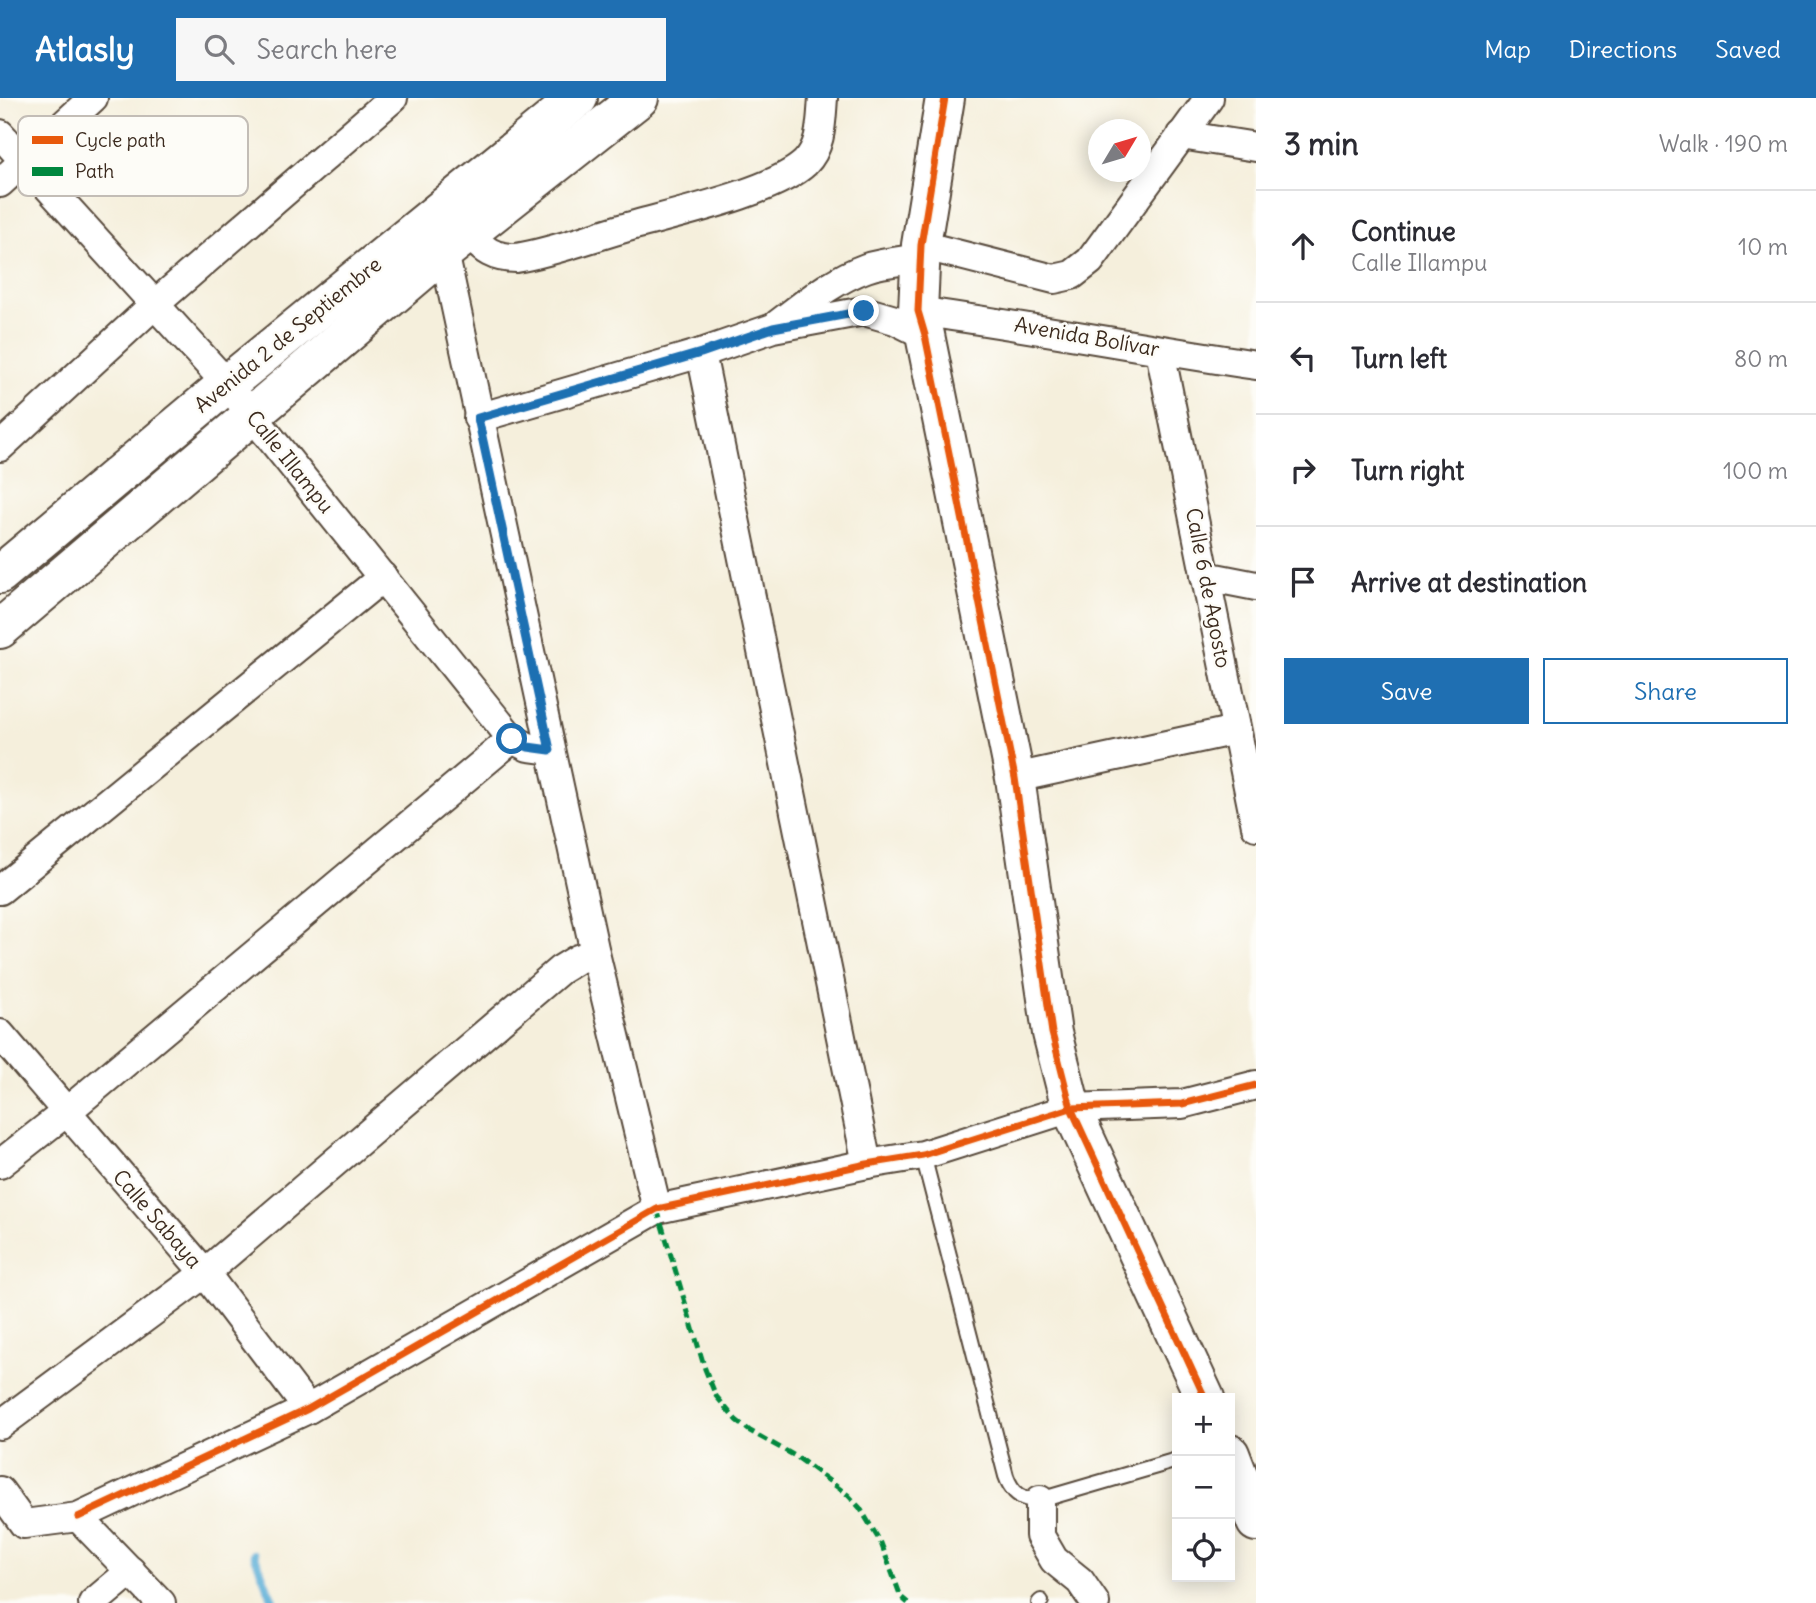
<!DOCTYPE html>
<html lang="en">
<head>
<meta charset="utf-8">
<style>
  :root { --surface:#fff; --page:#f7f7f7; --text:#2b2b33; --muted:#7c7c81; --line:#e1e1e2; --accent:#1f6fb2 }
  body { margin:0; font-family:Delius,sans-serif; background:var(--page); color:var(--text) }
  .controls { position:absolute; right:21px; bottom:21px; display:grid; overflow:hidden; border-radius:0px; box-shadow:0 4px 18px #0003 }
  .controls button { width:63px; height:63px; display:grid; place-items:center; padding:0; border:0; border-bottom:2px solid var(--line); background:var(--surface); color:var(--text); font:35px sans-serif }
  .compass { position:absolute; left:1088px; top:21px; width:63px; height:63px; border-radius:50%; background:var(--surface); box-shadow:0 4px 18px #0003; rotate:52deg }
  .stop { position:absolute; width:21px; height:21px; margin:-16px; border:5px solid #1f6fb2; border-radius:50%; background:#fff }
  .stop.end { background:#1f6fb2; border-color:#fff; box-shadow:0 2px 7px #0008 }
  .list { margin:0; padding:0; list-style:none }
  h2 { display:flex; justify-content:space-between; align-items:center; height:91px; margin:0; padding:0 28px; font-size:30px }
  h2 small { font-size:23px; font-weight:400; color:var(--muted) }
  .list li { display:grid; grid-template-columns:46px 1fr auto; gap:21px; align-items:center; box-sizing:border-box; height:112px; padding:0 28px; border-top:2px solid var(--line) }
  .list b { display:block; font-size:26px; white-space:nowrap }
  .list p { margin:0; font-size:23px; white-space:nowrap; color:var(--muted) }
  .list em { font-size:23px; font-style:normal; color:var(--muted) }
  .actions { display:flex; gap:14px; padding:21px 28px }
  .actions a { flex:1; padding:16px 0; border:2px solid var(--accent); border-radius:0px; text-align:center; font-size:24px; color:var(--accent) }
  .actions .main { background:var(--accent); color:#fff }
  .icon { flex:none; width:38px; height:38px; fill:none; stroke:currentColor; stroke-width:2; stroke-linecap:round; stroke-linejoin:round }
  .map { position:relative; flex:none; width:1256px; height:1505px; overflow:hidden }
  header { display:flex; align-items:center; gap:42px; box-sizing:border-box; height:98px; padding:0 35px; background:var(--accent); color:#fff }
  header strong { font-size:33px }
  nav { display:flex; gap:38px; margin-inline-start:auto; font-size:24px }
  .search { width:490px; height:63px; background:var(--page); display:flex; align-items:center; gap:18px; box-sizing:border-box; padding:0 24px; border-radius:0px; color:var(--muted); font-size:26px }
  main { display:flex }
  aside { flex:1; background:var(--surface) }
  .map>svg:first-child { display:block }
</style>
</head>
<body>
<header>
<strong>Atlasly</strong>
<div class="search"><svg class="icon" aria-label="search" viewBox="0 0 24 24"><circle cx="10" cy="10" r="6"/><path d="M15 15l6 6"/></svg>Search here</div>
<nav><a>Map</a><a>Directions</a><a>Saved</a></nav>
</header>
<main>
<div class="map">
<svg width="1256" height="1505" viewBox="0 0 1256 1505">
  <rect width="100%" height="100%" fill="#fdfcf7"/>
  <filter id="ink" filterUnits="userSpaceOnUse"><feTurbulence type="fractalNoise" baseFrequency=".0143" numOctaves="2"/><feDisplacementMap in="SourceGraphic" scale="14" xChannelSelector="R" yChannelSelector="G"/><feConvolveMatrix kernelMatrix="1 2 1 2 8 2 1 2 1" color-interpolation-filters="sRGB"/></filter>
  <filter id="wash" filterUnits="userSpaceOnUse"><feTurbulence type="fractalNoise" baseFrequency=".00686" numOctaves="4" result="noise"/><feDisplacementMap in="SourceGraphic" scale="28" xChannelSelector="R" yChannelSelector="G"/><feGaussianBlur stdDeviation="1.57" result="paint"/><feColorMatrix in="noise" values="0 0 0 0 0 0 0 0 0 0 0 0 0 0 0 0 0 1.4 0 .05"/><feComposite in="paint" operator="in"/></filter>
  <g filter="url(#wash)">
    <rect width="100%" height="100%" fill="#f5efdc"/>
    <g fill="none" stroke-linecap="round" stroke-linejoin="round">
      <!-- stream -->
      <path stroke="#5bafd7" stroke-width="8" d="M 254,1456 L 274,1505"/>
    </g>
  </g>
  <g filter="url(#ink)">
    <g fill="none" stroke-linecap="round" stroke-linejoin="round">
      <defs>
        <g id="lane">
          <path d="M 923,1057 L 1006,1378 C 1012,1395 1022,1403 1040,1402 L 1177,1362"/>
          <path d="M 1039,1505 L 1041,1503"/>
        </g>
        <g id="street">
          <path d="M 0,36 L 227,286 L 512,641 L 528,649 L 550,652"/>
          <path d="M 1181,37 L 1256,49"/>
          <path d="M 0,85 L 93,0"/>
          <path d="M 470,135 C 482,153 495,160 516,160 C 553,154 589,140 624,130 C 669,117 773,95 805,65 C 822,48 821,23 823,0"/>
          <path d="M 921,147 L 1054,181 L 1072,177 L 1090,163 L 1209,0"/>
          <path d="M 444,154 L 595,855 L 657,1111"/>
          <path d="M 918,213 C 1031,229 1143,250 1256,267"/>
          <path d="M 778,226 C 806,205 833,182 866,170 C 883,164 903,163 920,160"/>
          <path d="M 1160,253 L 1256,728"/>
          <path d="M 701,255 L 867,1066"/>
          <path d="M 478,320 L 701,255 L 773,230 L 864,213 L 895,222 L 925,237"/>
          <path d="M 0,349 L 155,206 L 393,0"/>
          <path d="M 1205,478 L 1256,488"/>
          <path d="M 1015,680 L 1236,632"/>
          <path d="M 0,792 L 383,479"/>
          <path d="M 0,936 L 205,1175 L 308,1311"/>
          <path d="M 0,1066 L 65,1015 L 512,641"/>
          <path d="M 0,1327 L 205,1175 L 560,872 L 578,861 L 595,855"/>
          <path d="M 0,1393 L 24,1426 L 78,1419 L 161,1505"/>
          <path d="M 1040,1402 L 1040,1438 L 1054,1462 L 1080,1483 L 1095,1505"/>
          <path d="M 78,1419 L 308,1311 L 657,1111 L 867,1066 L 923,1057 L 1071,1010 L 1182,1006 L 1256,987"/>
          <path d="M 93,1505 L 131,1473"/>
        </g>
        <g id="secondary">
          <path d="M 945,0 L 921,147 L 918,213 L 925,237 L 1015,680 L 1052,935 L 1071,1010 L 1205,1300"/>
          <path d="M 0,476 L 227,286 L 578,0"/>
          <path d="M 0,531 L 444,154 L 639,0"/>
          <path d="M 1230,1356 L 1256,1424"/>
        </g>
      </defs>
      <!-- lane casing -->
      <use href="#lane" stroke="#57483a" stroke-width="18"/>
      <!-- street casing -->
      <use href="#street" stroke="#57483a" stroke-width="32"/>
      <!-- secondary casing -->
      <use href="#secondary" stroke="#57483a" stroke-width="42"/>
      <!-- lane -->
      <use href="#lane" stroke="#fff" stroke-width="14"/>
      <!-- street -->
      <use href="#street" stroke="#fff" stroke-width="28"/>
      <!-- secondary -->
      <use href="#secondary" stroke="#fff" stroke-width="38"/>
      <!-- quiet -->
      <path stroke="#00873e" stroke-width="5" stroke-dasharray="10 5" stroke-linecap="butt" d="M 657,1111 L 705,1271 L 716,1298 L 736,1322 L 750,1333 L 797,1359 L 848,1397 L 860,1410 L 881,1445 L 901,1499 L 908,1505"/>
      <defs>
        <g id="cycleway">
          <path d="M 945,0 L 921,147 L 918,213 L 925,237 L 1015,680 L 1052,935 L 1071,1010 L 1205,1300"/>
          <path d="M 78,1419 L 308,1311 L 657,1111 L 867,1066 L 923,1057 L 1071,1010 L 1182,1006 L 1256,987"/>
        </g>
      </defs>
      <!-- cycleway casing -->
      <use href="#cycleway" stroke="#fdfcf7" stroke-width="11"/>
      <!-- cycleway -->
      <use href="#cycleway" stroke="#e8590c" stroke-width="7"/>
    </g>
  </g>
  <g fill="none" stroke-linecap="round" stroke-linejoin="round" filter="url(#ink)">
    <!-- route -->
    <path stroke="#1f6fb2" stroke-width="9" d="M 512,641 L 528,649 L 550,652 L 478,320 L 701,255 L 773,230 L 864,213"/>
  </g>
  <g text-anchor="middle" stroke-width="5" stroke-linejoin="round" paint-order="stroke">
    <!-- street labels -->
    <g font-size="21" fill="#3b2a1e" stroke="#fdfcf7">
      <text transform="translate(288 237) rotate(-39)" y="7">Avenida 2 de Septiembre</text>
      <text transform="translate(1087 239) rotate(10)" y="7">Avenida Bolívar</text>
      <text transform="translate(290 364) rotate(51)" y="7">Calle Illampu</text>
      <text transform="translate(1208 490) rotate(79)" y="7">Calle 6 de Agosto</text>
      <text transform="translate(157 1121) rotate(49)" y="7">Calle Sabaya</text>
    </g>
  </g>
  <!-- legend -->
  <rect x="18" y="18" width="230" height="80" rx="10" fill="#fdfcf7" stroke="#c3bdb6" stroke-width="2"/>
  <rect x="32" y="38" width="31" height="8" fill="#e8590c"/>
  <rect x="32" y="69" width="31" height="9" fill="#00873e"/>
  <g font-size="19" fill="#3b2a1e">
    <text x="75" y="49">Cycle path</text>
    <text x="75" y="80">Path</text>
  </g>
</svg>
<div class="controls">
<button>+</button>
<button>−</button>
<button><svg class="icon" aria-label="locate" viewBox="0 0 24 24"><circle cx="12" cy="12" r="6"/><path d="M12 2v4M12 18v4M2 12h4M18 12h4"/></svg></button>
</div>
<svg class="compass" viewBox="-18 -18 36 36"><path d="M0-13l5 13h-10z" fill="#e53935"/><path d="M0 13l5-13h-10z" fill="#7c7c81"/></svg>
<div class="stop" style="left:512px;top:641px"></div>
<div class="stop end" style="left:864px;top:213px"></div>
</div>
<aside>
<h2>3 min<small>Walk · 190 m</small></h2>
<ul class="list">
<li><svg class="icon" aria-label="ahead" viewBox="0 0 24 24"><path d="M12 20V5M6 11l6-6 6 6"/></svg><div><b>Continue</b><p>Calle Illampu</p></div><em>10 m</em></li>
<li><svg class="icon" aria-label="left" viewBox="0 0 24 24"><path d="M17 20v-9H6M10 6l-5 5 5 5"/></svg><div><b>Turn left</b></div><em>80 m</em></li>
<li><svg class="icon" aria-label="right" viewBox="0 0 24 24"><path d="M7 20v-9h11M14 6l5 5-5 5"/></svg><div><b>Turn right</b></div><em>100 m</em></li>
<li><svg class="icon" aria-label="arrive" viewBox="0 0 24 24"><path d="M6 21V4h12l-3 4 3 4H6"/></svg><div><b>Arrive at destination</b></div></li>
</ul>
<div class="actions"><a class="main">Save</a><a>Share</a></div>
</aside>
</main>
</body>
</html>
